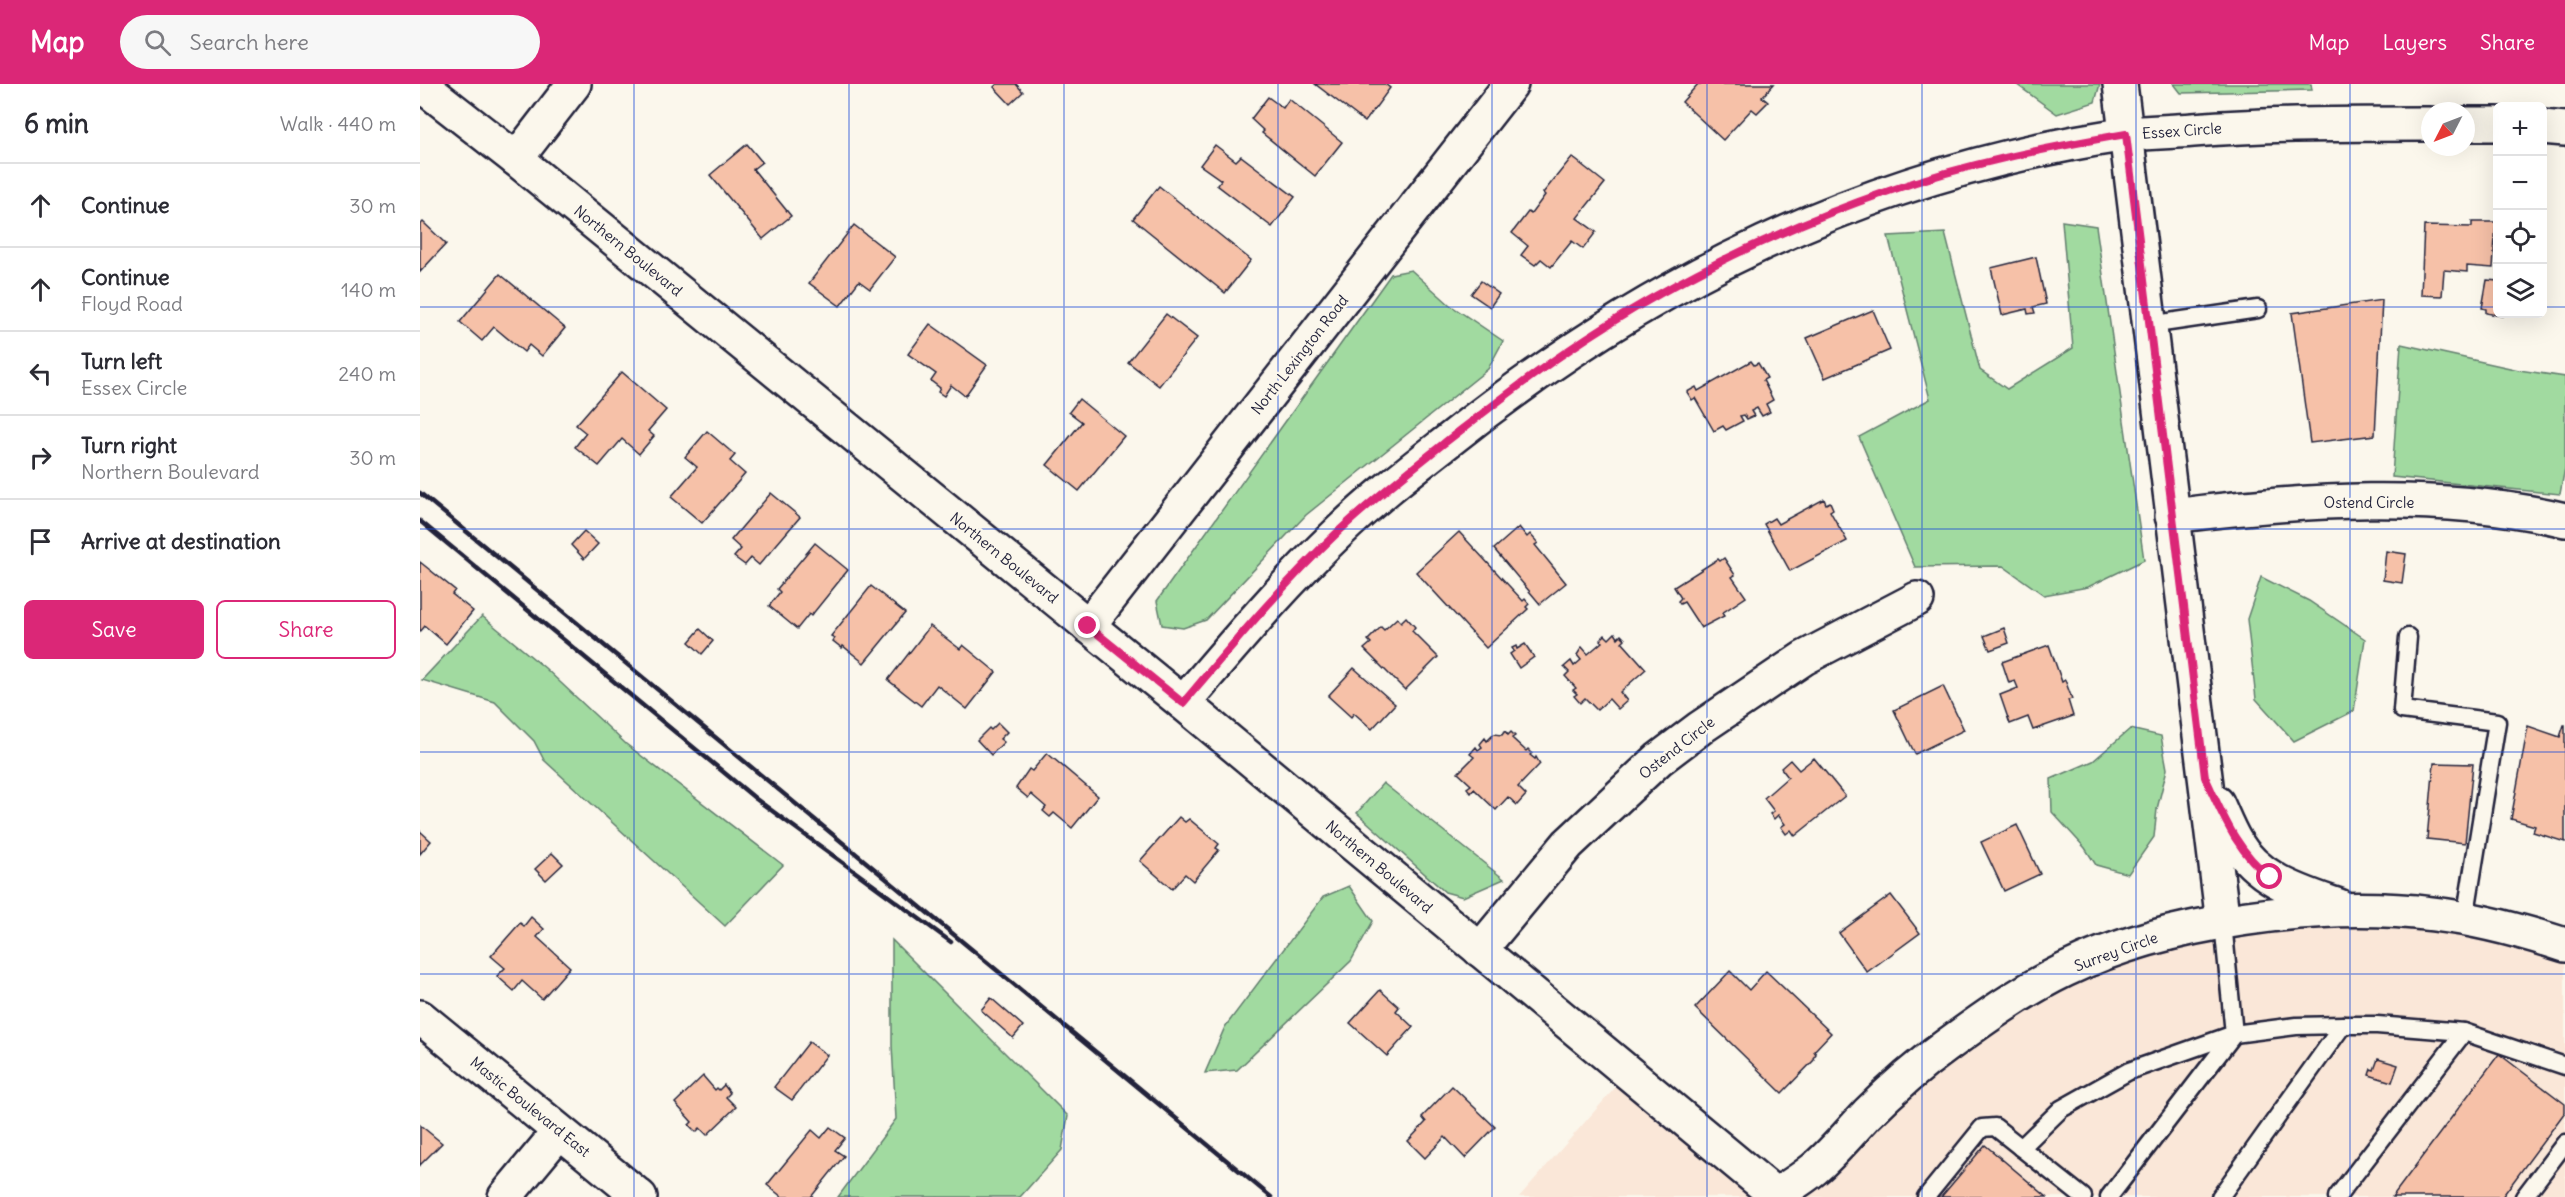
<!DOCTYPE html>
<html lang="en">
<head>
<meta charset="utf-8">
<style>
  :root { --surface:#fff; --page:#f7f7f7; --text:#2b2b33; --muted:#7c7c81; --line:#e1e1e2; --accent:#db2777 }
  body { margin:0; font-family:Delius,sans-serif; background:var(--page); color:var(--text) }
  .controls { position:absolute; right:18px; top:18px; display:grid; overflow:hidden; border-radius:9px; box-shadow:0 6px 24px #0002 }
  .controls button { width:54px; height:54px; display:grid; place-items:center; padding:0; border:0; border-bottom:2px solid var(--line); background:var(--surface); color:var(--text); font:30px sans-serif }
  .compass { position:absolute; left:2001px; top:18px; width:54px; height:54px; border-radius:50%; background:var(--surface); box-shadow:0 6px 24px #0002; rotate:228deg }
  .stop { position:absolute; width:18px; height:18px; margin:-14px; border:4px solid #db2777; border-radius:50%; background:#fff }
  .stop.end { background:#db2777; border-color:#fff; box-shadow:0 2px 6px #0008 }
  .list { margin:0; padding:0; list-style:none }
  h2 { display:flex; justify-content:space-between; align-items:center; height:78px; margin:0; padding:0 24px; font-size:26px }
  h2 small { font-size:20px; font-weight:400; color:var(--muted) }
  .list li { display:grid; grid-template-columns:39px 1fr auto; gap:18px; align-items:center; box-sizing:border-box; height:84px; padding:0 24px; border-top:2px solid var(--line) }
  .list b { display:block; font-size:22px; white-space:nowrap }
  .list p { margin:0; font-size:20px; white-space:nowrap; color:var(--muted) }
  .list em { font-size:20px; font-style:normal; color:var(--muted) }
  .actions { display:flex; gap:12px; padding:18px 24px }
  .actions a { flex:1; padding:14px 0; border:2px solid var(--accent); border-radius:9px; text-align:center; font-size:21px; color:var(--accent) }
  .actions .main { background:var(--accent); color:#fff }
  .icon { flex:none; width:33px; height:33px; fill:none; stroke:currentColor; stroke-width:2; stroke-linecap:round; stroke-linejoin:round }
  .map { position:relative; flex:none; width:2145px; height:1113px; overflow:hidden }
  header { display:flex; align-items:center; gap:36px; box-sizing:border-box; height:84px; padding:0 30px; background:var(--accent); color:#fff }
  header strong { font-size:28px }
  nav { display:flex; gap:33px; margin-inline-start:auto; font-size:21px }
  .search { width:420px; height:54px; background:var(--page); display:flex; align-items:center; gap:15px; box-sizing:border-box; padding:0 21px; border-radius:33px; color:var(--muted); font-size:22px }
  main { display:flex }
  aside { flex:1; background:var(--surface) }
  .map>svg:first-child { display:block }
</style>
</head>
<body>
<header>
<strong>Map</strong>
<div class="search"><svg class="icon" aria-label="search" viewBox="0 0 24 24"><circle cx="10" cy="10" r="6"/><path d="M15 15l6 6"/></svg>Search here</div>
<nav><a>Map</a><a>Layers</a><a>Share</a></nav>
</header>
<main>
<aside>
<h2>6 min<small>Walk · 440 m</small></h2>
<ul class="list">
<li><svg class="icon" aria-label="ahead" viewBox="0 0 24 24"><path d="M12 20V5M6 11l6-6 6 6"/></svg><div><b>Continue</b></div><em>30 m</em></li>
<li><svg class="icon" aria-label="ahead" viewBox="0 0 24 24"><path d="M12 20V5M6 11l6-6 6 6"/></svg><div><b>Continue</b><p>Floyd Road</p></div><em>140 m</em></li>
<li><svg class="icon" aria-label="left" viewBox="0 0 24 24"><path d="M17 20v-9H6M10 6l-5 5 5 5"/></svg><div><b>Turn left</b><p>Essex Circle</p></div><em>240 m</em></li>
<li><svg class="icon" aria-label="right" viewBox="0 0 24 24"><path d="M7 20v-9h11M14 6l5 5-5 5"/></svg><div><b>Turn right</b><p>Northern Boulevard</p></div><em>30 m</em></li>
<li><svg class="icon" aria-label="arrive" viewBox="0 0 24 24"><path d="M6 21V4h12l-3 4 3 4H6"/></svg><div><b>Arrive at destination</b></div></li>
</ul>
<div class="actions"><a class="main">Save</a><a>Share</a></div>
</aside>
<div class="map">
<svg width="2145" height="1113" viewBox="0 0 2145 1113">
  <rect width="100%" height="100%" fill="#fbf7ec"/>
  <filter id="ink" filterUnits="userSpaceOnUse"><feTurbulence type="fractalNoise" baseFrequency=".0167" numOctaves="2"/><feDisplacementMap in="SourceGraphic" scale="12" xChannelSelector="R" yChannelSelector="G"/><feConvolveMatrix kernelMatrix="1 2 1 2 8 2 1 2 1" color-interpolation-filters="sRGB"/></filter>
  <g filter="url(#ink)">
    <!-- built -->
    <path fill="#fae7d8" d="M 1885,829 L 2145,861 L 2145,1113 L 1099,1113 L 1209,988 L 1357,1111 L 1616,902 Z"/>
    <!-- green -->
    <g fill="#a1daa0" stroke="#627e6e" stroke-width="1.5">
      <path d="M 1596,0 L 1680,0 L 1675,18 L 1637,30 Z"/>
      <path d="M 1754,0 L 1891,0 L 1892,6 L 1761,9 Z"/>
      <path d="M 1642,137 L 1676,142 L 1724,476 L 1668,503 L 1624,511 L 1583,482 L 1495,483 L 1439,353 L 1510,315 L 1468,152 L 1525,149 L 1560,286 L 1587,305 L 1653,264 Z"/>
      <path d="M 991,186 L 1030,221 L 1083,257 L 1068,285 L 886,431 L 786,536 L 763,544 L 742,541 L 737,517 L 971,190 Z"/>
      <path d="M 1981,260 L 2099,286 L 2145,293 L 2145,384 L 2140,410 L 1972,393 Z"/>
      <path d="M 1841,493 L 1889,517 L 1945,555 L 1934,627 L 1874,657 L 1836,615 L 1827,535 Z"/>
      <path d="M 62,532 L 125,584 L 206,660 L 363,781 L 305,842 L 124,676 L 114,657 L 75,618 L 2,596 Z"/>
      <path d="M 1710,645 L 1741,652 L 1747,685 L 1737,725 L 1734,753 L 1708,790 L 1676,781 L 1665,764 L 1632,728 L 1631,695 L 1673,677 Z"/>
      <path d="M 963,699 L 1084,795 L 1043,813 L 1025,808 L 937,729 Z"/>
      <path d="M 929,802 L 953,837 L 931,877 L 817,986 L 785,989 L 805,943 L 903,813 Z"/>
      <path d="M 472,856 L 648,1032 L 642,1066 L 600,1113 L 418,1113 L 476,1035 L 472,961 Z"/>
    </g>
    <!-- building -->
    <g fill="#f6c1a8" stroke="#22223b" stroke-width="1.5">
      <path d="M 577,0 L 596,0 L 603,8 L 590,20 L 574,3 Z"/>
      <path d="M 895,0 L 965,0 L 970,4 L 945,38 Z"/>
      <path d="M 1278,0 L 1354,0 L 1342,13 L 1348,18 L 1337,29 L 1332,25 L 1303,56 L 1262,18 Z"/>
      <path d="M 848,13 L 863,24 L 869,15 L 922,58 L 895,92 L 842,49 L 844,47 L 831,35 Z"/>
      <path d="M 327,60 L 342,78 L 333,85 L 371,132 L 343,155 L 290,91 Z"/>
      <path d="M 795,61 L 816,77 L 821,72 L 875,113 L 852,143 L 797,101 L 801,96 L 780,81 Z"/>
      <path d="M 1152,73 L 1185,99 L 1157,134 L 1176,148 L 1163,165 L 1152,157 L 1131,183 L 1121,175 L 1115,181 L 1101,171 L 1108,162 L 1092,149 L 1108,128 L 1111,130 L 1125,111 L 1123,109 Z"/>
      <path d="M 739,102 L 831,176 L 805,209 L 713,135 Z"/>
      <path d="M 3,138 L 26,160 L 0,188 L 0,141 Z"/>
      <path d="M 2052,138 L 2076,138 L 2073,184 L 2047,182 L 2047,188 L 2024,186 L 2022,212 L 2001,211 L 2004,142 L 2052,143 Z"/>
      <path d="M 434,141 L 475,173 L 450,205 L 439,197 L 420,222 L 389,199 Z"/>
      <path d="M 1616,173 L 1626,220 L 1613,223 L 1615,229 L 1608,230 L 1607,225 L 1582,231 L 1571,184 Z"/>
      <path d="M 80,190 L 145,244 L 122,272 L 109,261 L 104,268 L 74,243 L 62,257 L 40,238 Z"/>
      <path d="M 2067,196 L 2078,197 L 2078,230 L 2082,230 L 2082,232 L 2066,229 L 2066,225 L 2062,224 Z"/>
      <path d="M 1061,197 L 1079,210 L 1070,223 L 1051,210 Z"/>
      <path d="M 1962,216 L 1955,351 L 1890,359 L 1872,229 Z"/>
      <path d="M 1453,226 L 1470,266 L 1405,294 L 1387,254 Z"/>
      <path d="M 746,230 L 777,254 L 739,302 L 708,278 Z"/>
      <path d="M 510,240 L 567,281 L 545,312 L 531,301 L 524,312 L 518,308 L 520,304 L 511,297 L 516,290 L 488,270 Z"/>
      <path d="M 1331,277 L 1334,281 L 1338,279 L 1347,294 L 1343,296 L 1353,316 L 1346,320 L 1350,328 L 1342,332 L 1337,324 L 1331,327 L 1334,332 L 1327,335 L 1324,331 L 1320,332 L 1323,337 L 1306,346 L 1303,342 L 1294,347 L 1275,314 L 1272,316 L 1267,308 L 1276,303 L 1278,307 Z"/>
      <path d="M 202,288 L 246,326 L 228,347 L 234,352 L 219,370 L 202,355 L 179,382 L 155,363 L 166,349 L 156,341 Z"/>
      <path d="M 659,315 L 704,352 L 659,407 L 627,381 L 662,338 L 649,328 Z"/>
      <path d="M 287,347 L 315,371 L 310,377 L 325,390 L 282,439 L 251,413 L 277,383 L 265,373 Z"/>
      <path d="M 351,409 L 380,433 L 339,481 L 331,474 L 325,481 L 314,473 L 321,465 L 311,456 Z"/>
      <path d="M 1404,415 L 1406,420 L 1410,418 L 1413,425 L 1410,427 L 1427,457 L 1370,487 L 1344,440 L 1354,434 L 1358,440 Z"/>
      <path d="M 1099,443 L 1107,453 L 1110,450 L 1118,459 L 1115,461 L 1146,499 L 1120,520 L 1074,465 Z"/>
      <path d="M 164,447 L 178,460 L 164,475 L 151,461 Z"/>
      <path d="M 1039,448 L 1103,517 L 1105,515 L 1109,520 L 1106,523 L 1108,525 L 1066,564 L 996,488 Z"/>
      <path d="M 395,459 L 428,486 L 391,532 L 389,530 L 377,545 L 349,522 L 360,508 L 357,505 Z"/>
      <path d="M 1966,467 L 1986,470 L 1982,499 L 1963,496 Z"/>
      <path d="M 1304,474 L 1315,491 L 1312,493 L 1326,513 L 1302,529 L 1304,532 L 1281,544 L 1264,518 L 1260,520 L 1258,517 L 1261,514 L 1254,503 L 1298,475 L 1300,477 Z"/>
      <path d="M 0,478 L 35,506 L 32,510 L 53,527 L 26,560 L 5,542 L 0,548 Z"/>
      <path d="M 451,502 L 485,529 L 444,579 L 423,562 L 422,564 L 413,557 L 415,554 L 411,552 Z"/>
      <path d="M 986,533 L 995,543 L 992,547 L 1018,573 L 985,606 L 944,565 L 951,559 L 948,556 L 961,543 L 964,546 L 977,534 L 981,538 Z"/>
      <path d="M 510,542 L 540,565 L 543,561 L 576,588 L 547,625 L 517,601 L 501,622 L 468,596 Z"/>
      <path d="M 1584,544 L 1589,559 L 1570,566 L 1564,552 Z"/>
      <path d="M 280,545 L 293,557 L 282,570 L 269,558 Z"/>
      <path d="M 1195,549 L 1198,554 L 1201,551 L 1205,555 L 1202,558 L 1226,585 L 1200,608 L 1207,617 L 1198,625 L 1189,615 L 1177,626 L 1165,614 L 1160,619 L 1154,612 L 1157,610 L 1153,606 L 1156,604 L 1145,592 L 1149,588 L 1144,583 L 1151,577 L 1154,582 L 1161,576 L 1157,571 L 1162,563 L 1168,570 L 1182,558 L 1180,556 L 1185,551 L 1189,555 Z"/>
      <path d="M 1105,560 L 1114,573 L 1099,584 L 1090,570 L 1094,567 L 1092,564 L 1096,562 L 1097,565 Z"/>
      <path d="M 1629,561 L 1642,598 L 1645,596 L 1652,615 L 1648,616 L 1653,632 L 1613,646 L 1608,633 L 1590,640 L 1580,611 L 1598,604 L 1595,597 L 1589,599 L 1582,578 Z"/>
      <path d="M 934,584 L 975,620 L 952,645 L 934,629 L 931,633 L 908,612 Z"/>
      <path d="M 1523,602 L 1544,646 L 1495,670 L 1474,626 Z"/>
      <path d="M 578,639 L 587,648 L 580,655 L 584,658 L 571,671 L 557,656 L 569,644 L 571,646 Z"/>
      <path d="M 2144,641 L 2145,641 L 2145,758 L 2113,748 L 2115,742 L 2091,735 L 2108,642 L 2140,653 Z"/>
      <path d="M 1085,647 L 1088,651 L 1091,648 L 1095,652 L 1092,654 L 1106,667 L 1108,665 L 1112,669 L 1110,671 L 1115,675 L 1116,673 L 1120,680 L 1098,703 L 1106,711 L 1097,721 L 1088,713 L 1076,726 L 1054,705 L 1051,709 L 1047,704 L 1051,701 L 1038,689 L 1054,673 L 1050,670 L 1056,663 L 1058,666 L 1062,663 L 1060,660 L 1065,654 L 1067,657 L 1074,650 L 1082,651 Z"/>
      <path d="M 627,669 L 678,712 L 652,744 L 634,729 L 630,733 L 623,727 L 626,723 L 611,710 L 608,714 L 596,704 L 609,685 L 612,687 Z"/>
      <path d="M 1394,674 L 1425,712 L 1375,752 L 1371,746 L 1366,750 L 1361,743 L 1365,740 L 1358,731 L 1354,735 L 1350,730 L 1354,727 L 1344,714 L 1368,693 L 1361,684 L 1370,676 L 1379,686 Z"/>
      <path d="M 2014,679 L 2053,680 L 2045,759 L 2007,755 Z"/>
      <path d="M 759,733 L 765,738 L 769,735 L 799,760 L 796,764 L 799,766 L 773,797 L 765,790 L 752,805 L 720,777 Z"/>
      <path d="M 1597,741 L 1620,790 L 1584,807 L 1561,758 Z"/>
      <path d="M 0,747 L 11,757 L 0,770 Z"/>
      <path d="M 132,769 L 143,780 L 126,796 L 115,785 Z"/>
      <path d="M 1471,811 L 1500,849 L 1447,888 L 1419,849 Z"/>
      <path d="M 111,833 L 124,845 L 117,853 L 150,883 L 122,915 L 102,897 L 94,907 L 77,892 L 85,884 L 71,872 L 100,839 L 104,842 Z"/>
      <path d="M 1310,887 L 1329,906 L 1346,887 L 1411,949 L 1394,967 L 1396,970 L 1393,974 L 1394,976 L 1362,1009 L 1275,924 Z"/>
      <path d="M 960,906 L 979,923 L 976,927 L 993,943 L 967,972 L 930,939 Z"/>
      <path d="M 571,914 L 603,942 L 593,954 L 561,926 Z"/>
      <path d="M 389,958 L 407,971 L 372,1016 L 354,1003 Z"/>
      <path d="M 2079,970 L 2145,1020 L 2145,1028 L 2082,1113 L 1972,1113 Z"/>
      <path d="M 1958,975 L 1978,981 L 1972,998 L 1949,991 L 1951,985 L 1954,986 Z"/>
      <path d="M 283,992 L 295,1006 L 297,1004 L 299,1006 L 304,1001 L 310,1009 L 306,1013 L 316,1023 L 287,1051 L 280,1044 L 276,1048 L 269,1041 L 272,1038 L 255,1019 Z"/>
      <path d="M 1032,1002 L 1075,1043 L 1045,1074 L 1025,1053 L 1005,1074 L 988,1057 L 1006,1038 L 1002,1033 Z"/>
      <path d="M 0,1041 L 22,1059 L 0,1081 Z"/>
      <path d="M 410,1043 L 425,1054 L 415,1066 L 424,1072 L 391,1113 L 362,1113 L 347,1101 L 392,1046 L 401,1054 Z"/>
      <path d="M 1565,1061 L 1627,1113 L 1521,1113 Z"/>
    </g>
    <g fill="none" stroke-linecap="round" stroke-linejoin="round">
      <defs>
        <g id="lane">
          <path d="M 1729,241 L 1838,225"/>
          <path d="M 1988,553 L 1982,626 L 2077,638 L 2045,835"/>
          <path d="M 1803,839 L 1814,950 L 1876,942 L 1923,941 L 1957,941 L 2044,948 L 2145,982"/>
          <path d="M 1601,1064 L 1641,1025 L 1709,987 L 1814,950 L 1689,1113"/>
          <path d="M 1506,1113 L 1562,1044 L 1575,1043 L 1663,1113"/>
          <path d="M 1800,1113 L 1923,941"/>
          <path d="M 1917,1113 L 2044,948"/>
          <path d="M 2104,1113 L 2145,1059"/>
        </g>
        <g id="street">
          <path d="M 2046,40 L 2078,40"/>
          <path d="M 2122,43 L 2145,45"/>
          <path d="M 96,75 L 154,0"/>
          <path d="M 1752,432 C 1880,416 2018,406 2145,436"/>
          <path d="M 668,542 L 1091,0"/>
          <path d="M 763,619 C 813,561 862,502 918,449 C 952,416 991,386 1028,357 C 1229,197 1445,90 1701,51 C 1725,48 1749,48 1773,46 C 1852,40 1931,40 2010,40"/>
          <path d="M 1060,866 L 1148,760 L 1239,675 L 1280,644 L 1384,574 L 1497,515"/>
          <path d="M 0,933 L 220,1113"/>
          <path d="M 85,1113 L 139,1048"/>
        </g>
        <g id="secondary">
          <path d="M 0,0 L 96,75 L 763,619 L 1358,1113"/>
          <path d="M 1700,0 L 1803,839"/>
          <path d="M 1797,719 C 1803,732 1808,745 1815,757 C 1838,796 1879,808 1919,822"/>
          <path d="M 1356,1111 C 1369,1103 1382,1095 1394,1085 C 1413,1069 1430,1048 1447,1030 C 1472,1005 1498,982 1526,962 C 1564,934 1602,907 1645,886 C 1745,837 1902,816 2013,830 C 2058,835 2102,847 2145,861"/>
        </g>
      </defs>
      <!-- lane casing -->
      <use href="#lane" stroke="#22223b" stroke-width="21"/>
      <!-- street casing -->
      <use href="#street" stroke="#22223b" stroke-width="38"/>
      <!-- secondary casing -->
      <use href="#secondary" stroke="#22223b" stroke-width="38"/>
      <!-- lane -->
      <use href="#lane" stroke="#fbf7ec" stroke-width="16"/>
      <!-- street -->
      <use href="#street" stroke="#fbf7ec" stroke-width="33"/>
      <!-- secondary -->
      <use href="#secondary" stroke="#fbf7ec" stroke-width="33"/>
      <!-- rail -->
      <g stroke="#22223b" stroke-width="4.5">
        <path d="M 0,409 L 851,1113"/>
        <path d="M 0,437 L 336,715 L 531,858"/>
      </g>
    </g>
  </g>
  <g fill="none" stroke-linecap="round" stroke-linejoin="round" filter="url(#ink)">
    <!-- route -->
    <path stroke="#db2777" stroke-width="8" d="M 668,542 L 763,619 C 813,560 863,500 919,447 C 952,416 988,388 1023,360 C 1063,329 1103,297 1146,268 C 1244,201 1356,146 1469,107 C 1545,80 1626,64 1706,50 L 1785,693 C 1803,731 1816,767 1850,793"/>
  </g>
  <!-- grid -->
  <path fill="none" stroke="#1d4ed8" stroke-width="1.5" stroke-opacity="0.55" d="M 214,0 L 214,1113M 429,0 L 429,1113M 644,0 L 644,1113M 858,0 L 858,1113M 1072,0 L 1072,1113M 1287,0 L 1287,1113M 1502,0 L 1502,1113M 1716,0 L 1716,1113M 1930,0 L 1930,1113M 0,223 L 2078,223M 2122,223 L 2145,223M 0,445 L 2145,445M 0,668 L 2145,668M 0,890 L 2145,890"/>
  <g text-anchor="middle" stroke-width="5" stroke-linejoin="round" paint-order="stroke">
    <!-- street labels -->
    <g font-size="15" fill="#22223b" stroke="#fbf7ec">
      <text transform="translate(1762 47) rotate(-4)" y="5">Essex Circle</text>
      <text transform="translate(208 167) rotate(39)" y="5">Northern Boulevard</text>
      <text transform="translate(880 271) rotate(-52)" y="5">North Lexington Road</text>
      <text x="1949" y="424">Ostend Circle</text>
      <text transform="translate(584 474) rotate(39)" y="5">Northern Boulevard</text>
      <text transform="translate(1257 664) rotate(-38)" y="5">Ostend Circle</text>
      <text transform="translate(959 783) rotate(40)" y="5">Northern Boulevard</text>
      <text transform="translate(1696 868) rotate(-20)" y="5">Surrey Circle</text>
      <text transform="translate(110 1023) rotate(39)" y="5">Mastic Boulevard East</text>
    </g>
  </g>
</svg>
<div class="controls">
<button>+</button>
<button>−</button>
<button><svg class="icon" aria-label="locate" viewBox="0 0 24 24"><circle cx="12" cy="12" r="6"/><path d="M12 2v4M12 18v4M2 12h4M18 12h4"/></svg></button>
<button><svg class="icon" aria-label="layers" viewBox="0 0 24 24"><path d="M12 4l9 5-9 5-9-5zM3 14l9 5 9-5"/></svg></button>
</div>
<svg class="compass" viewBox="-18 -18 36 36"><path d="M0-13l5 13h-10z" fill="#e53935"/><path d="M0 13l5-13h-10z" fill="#7c7c81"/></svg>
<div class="stop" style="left:1850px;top:793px"></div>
<div class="stop end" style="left:668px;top:542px"></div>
</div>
</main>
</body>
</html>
